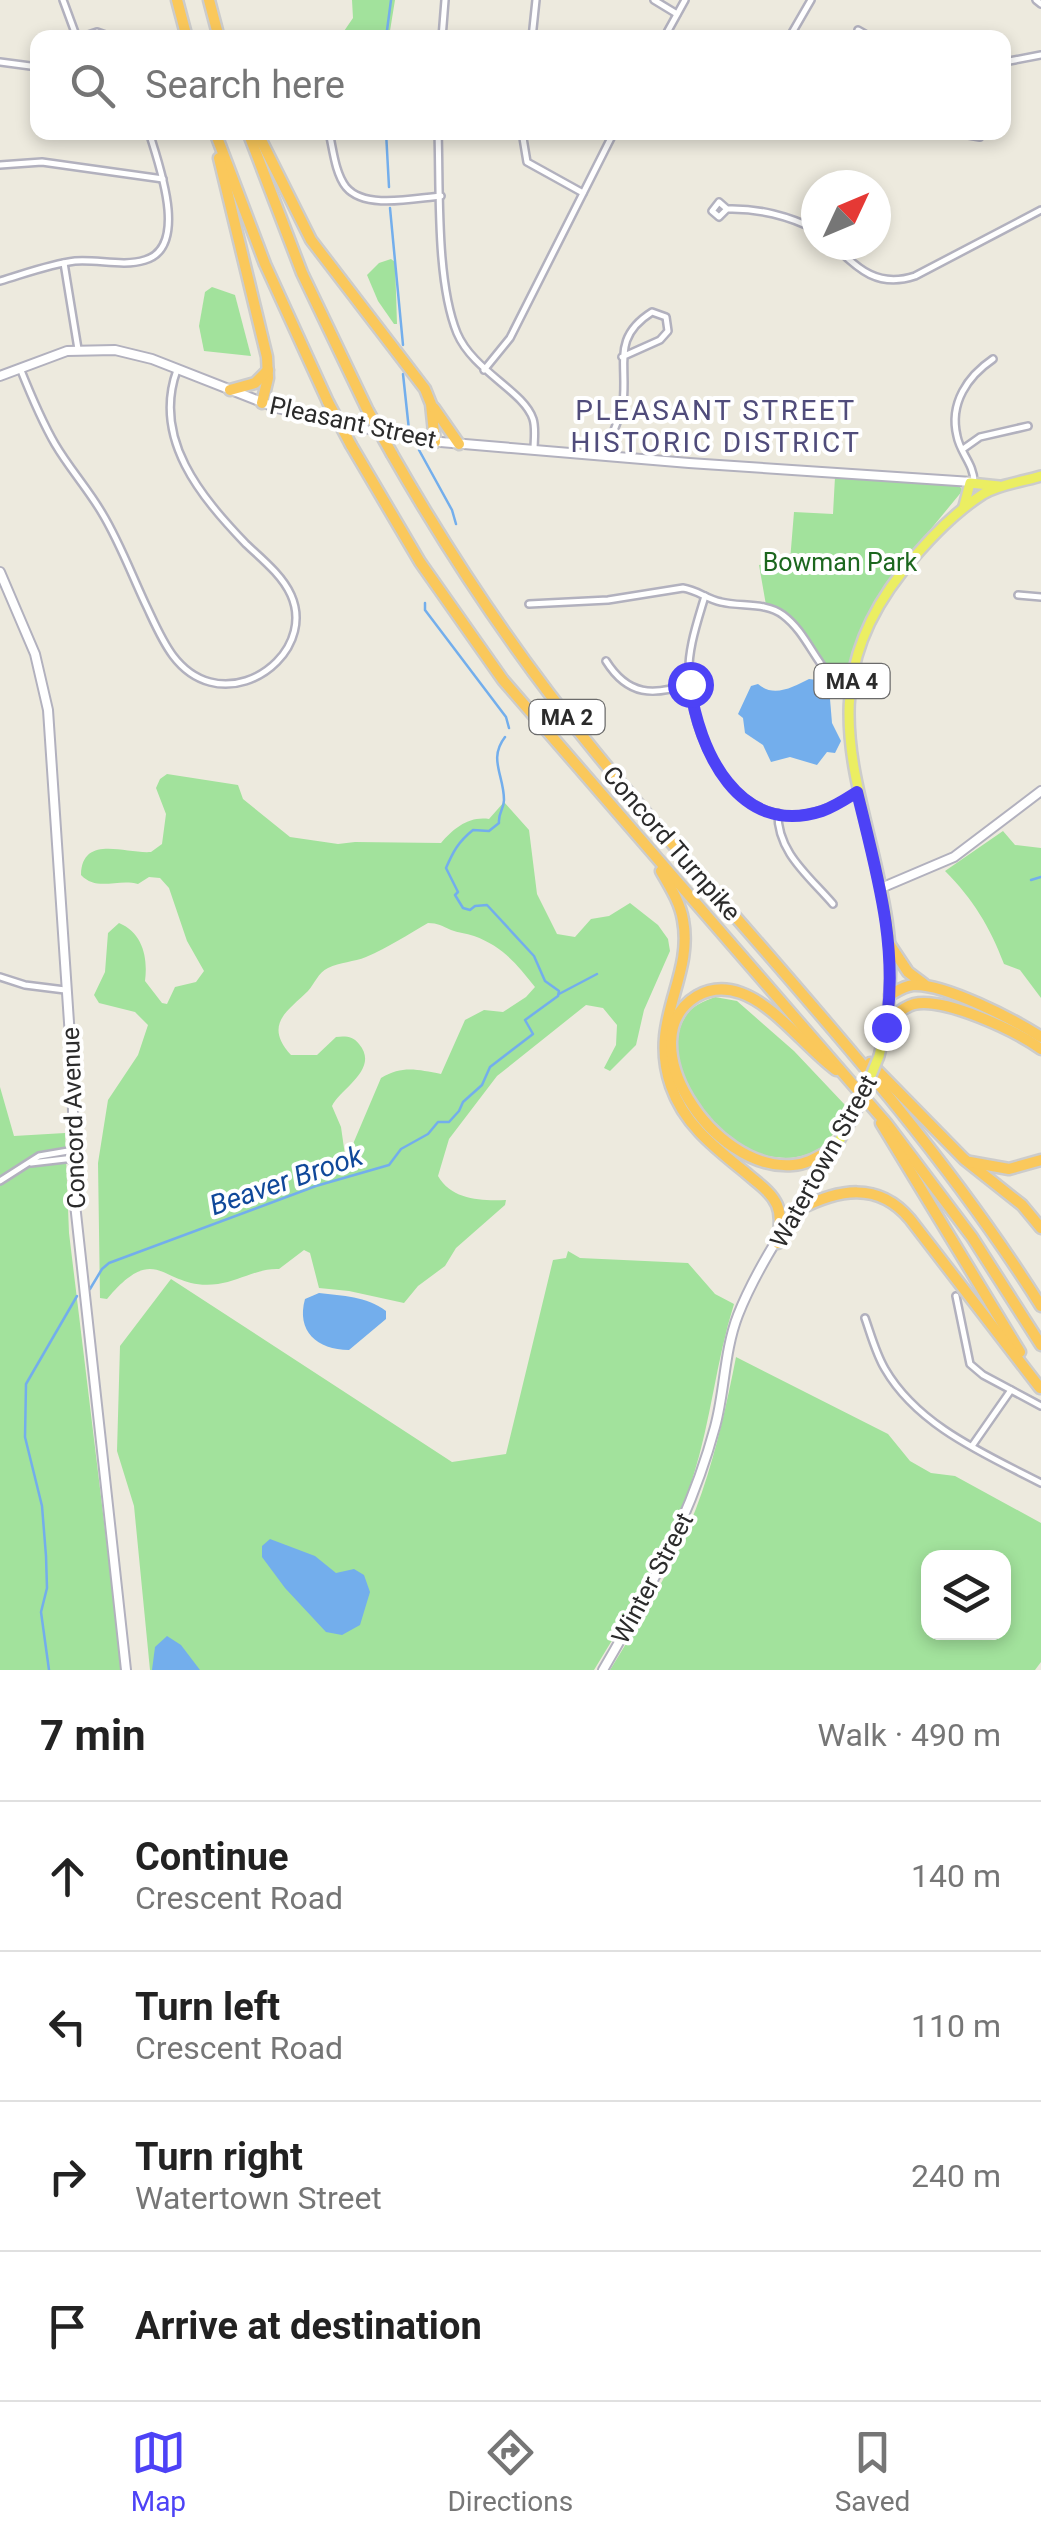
<!DOCTYPE html>
<html lang="en">
<head>
<meta charset="utf-8">
<style>
  :root { --surface:#fff; --page:#f6f6f6; --text:#222; --muted:#767676; --line:#e0e0e0; --accent:#4d42f6 }
  body { margin:0; font-family:Roboto,sans-serif; background:var(--page); color:var(--text) }
  .controls { position:absolute; right:30px; bottom:30px; display:grid; overflow:hidden; border-radius:20px; box-shadow:0 5px 15px #0003 }
  .controls button { width:90px; height:90px; display:grid; place-items:center; padding:0; border:0; border-bottom:2px solid var(--line); background:var(--surface); color:var(--text); font:50px sans-serif }
  .compass { position:absolute; left:801px; top:170px; width:90px; height:90px; border-radius:50%; background:var(--surface); box-shadow:0 5px 15px #0003; rotate:46deg }
  .stop { position:absolute; width:30px; height:30px; margin:-22px; border:8px solid #4d42f6; border-radius:50%; background:#fff }
  .stop.end { background:#4d42f6; border-color:#fff; box-shadow:0 2px 10px #0008 }
  .list { margin:0; padding:0; list-style:none }
  h2 { display:flex; justify-content:space-between; align-items:center; height:130px; margin:0; padding:0 40px; font-size:42px }
  h2 small { font-size:32px; font-weight:400; color:var(--muted) }
  .list li { display:grid; grid-template-columns:65px 1fr auto; gap:30px; align-items:center; box-sizing:border-box; height:150px; padding:0 40px; border-top:2px solid var(--line) }
  .list b { display:block; font-size:38px; white-space:nowrap }
  .list p { margin:0; font-size:32px; white-space:nowrap; color:var(--muted) }
  .list em { font-size:32px; font-style:normal; color:var(--muted) }
  .icon { flex:none; width:55px; height:55px; fill:none; stroke:currentColor; stroke-width:2; stroke-linecap:round; stroke-linejoin:round }
  .map { position:relative; flex:none; width:1041px; height:1670px; overflow:hidden }
  .search { position:absolute; background:var(--surface); box-shadow:0 5px 15px #0003; left:30px; right:30px; top:30px; height:110px; display:flex; align-items:center; gap:25px; box-sizing:border-box; padding:0 35px; border-radius:20px; color:var(--muted); font-size:38px }
  .sheet { height:730px; background:var(--surface) }
  nav { display:flex; justify-content:space-around; align-items:center; box-sizing:border-box; height:140px; border-top:2px solid var(--line); background:var(--surface); font-size:28px; color:var(--muted) }
  nav a { display:grid; justify-items:center; gap:5px }
  nav .on { color:var(--accent) }
  .map>svg:first-child { display:block }
</style>
</head>
<body>
<div class="map">
<svg width="1041" height="1670" viewBox="0 0 1041 1670">
  <rect width="100%" height="100%" fill="#edeade"/>
  <!-- green -->
  <g fill="#a2e29c" fill-rule="evenodd">
    <path d="M 352,0 L 395,0 L 389,37 L 340,37 L 353,18 Z"/>
    <path d="M 391,259 L 395,262 L 397,324 L 394,324 L 378,301 L 367,275 L 379,263 Z"/>
    <path d="M 212,287 L 235,295 L 251,356 L 204,351 L 199,326 L 205,292 Z"/>
    <path d="M 835,477 L 958,485 L 963,490 L 884,586 L 865,621 L 847,672 L 843,676 L 835,674 L 780,610 L 766,605 L 759,565 L 790,561 L 794,512 L 833,514 Z"/>
    <path d="M 167,774 L 238,785 L 243,799 L 290,837 L 338,844 L 355,842 L 441,843 C 454,828 469,816 489,819 L 504,802 L 529,830 L 537,894 L 557,934 L 575,937 L 591,919 L 609,916 L 630,903 L 658,925 L 668,939 L 670,951 L 644,1010 L 636,1045 L 610,1071 L 604,1068 L 616,1045 L 617,1025 L 603,1008 L 586,1005 L 497,1076 L 449,1139 L 438,1176 C 452,1200 481,1201 506,1200 L 505,1205 L 456,1248 L 445,1266 L 418,1286 L 404,1303 L 349,1291 L 319,1288 L 310,1253 L 304,1250 L 279,1269 C 258,1268 239,1281 218,1284 C 162,1292 159,1237 107,1299 L 100,1298 L 98,1163 L 108,1100 L 138,1055 L 148,1025 L 135,1012 L 99,1003 L 94,995 L 105,972 L 108,933 L 119,923 C 143,933 148,958 145,981 L 162,1003 L 167,1004 L 175,987 L 196,982 L 204,971 L 187,941 L 169,888 L 160,878 L 149,877 L 138,884 C 118,878 97,892 81,875 C 82,834 125,854 151,852 L 162,844 L 166,814 L 156,788 L 160,779 ZM 428,923 C 438,923 442,926 451,930 C 458,933 466,933 474,936 C 502,946 517,964 535,987 L 526,997 L 503,1012 L 484,1010 L 465,1020 L 441,1074 C 418,1070 403,1065 381,1078 L 350,1151 L 345,1155 L 341,1127 L 332,1106 C 341,1088 380,1069 359,1044 C 353,1036 345,1036 336,1037 L 317,1055 L 291,1055 C 263,1024 288,1011 308,991 C 315,983 318,973 328,968 C 340,962 354,962 366,957 C 389,947 407,935 428,923 Z"/>
    <path d="M 1003,831 L 1015,845 L 1041,848 L 1041,998 L 1020,970 L 1004,964 C 990,927 973,899 945,871 Z"/>
    <path d="M 715,997 L 737,1001 L 794,1051 L 846,1106 C 846,1120 838,1128 829,1139 C 802,1174 737,1155 711,1126 C 689,1102 666,1051 684,1019 C 690,1006 703,1002 715,997 Z"/>
    <path d="M 0,1087 L 14,1136 L 65,1133 L 69,1233 L 122,1670 L 0,1670 Z"/>
    <path d="M 568,1251 L 580,1258 L 688,1263 L 715,1294 L 734,1304 C 716,1361 711,1421 693,1477 C 670,1547 632,1608 594,1670 L 150,1670 L 134,1506 L 117,1451 L 120,1346 L 171,1279 L 452,1462 L 506,1454 L 553,1260 L 566,1258 Z"/>
    <path d="M 736,1357 L 888,1434 L 910,1461 L 931,1473 L 955,1476 L 1041,1523 L 1041,1662 L 1035,1670 L 610,1670 C 645,1613 680,1556 702,1492 C 717,1448 727,1403 736,1357 ZM 928,1558 L 1004,1558 L 1004,1632 L 928,1632 Z"/>
  </g>
  <!-- water -->
  <g fill="#73aeec">
    <path d="M 809,679 L 817,680 L 830,699 L 832,723 L 841,741 L 835,753 L 827,752 L 817,765 L 790,757 L 771,762 L 763,745 L 745,733 L 743,718 L 738,714 L 751,686 L 758,684 C 774,698 793,687 809,679 Z"/>
    <path d="M 319,1293 C 343,1296 366,1296 386,1311 L 386,1319 L 349,1350 C 317,1350 296,1331 305,1299 Z"/>
    <path d="M 270,1539 L 315,1556 L 336,1573 L 354,1569 L 364,1575 L 370,1592 L 360,1625 L 342,1635 L 326,1632 L 285,1588 L 262,1557 L 262,1546 Z"/>
    <path d="M 167,1636 L 181,1645 L 200,1670 L 152,1670 L 155,1647 Z"/>
  </g>
  <g fill="none" stroke-linecap="round" stroke-linejoin="round">
    <!-- stream -->
    <g stroke="#73aeec" stroke-width="2.5">
      <path d="M 386,38 L 391,0"/>
      <path d="M 386,132 L 389,187"/>
      <path d="M 390,208 L 403,345"/>
      <path d="M 403,374 L 409,430"/>
      <path d="M 419,450 L 452,510 L 456,524"/>
      <path d="M 425,603 L 425,610 L 506,717 L 509,728"/>
      <path d="M 1031,880 L 1041,877"/>
      <path d="M 559,994 L 597,974"/>
      <path d="M 90,1289 L 102,1269 L 109,1263 L 316,1186 L 389,1165 L 401,1149 L 428,1134 L 438,1122 L 449,1122 L 459,1111 L 463,1102 L 482,1085 L 490,1067 L 533,1034 L 525,1020 L 558,996 L 559,991 L 545,981 L 534,956 L 487,905 L 475,906 L 470,910 L 463,908 L 455,895 L 458,892 L 446,868 C 453,852 458,842 473,830 L 489,831 L 499,823 C 498,813 504,809 504,800 C 504,775 488,759 505,737"/>
      <path d="M 49,1670 L 41,1612 L 47,1588 L 46,1556 L 42,1506 L 25,1437 L 26,1384 L 77,1296"/>
    </g>
    <defs>
      <g id="minor">
        <path d="M 63,0 L 77,38"/>
        <path d="M 654,0 L 677,14"/>
        <path d="M 1036,0 L 1041,4"/>
        <path d="M 858,30 L 872,38"/>
        <path d="M 79,38 L 97,32 L 114,38"/>
        <path d="M 442,38 L 445,0"/>
        <path d="M 532,38 L 536,0"/>
        <path d="M 664,38 L 685,0"/>
        <path d="M 789,38 L 811,0"/>
        <path d="M 0,62 L 38,67"/>
        <path d="M 1004,62 L 1041,55"/>
        <path d="M 329,132 C 333,149 335,173 346,187 C 365,210 415,198 441,196"/>
        <path d="M 438,132 C 440,190 436,281 457,333 C 473,371 524,391 533,419 C 536,428 534,440 534,450"/>
        <path d="M 522,132 L 527,162 L 583,193"/>
        <path d="M 951,132 L 980,137 L 984,132"/>
        <path d="M 0,165 L 42,162 L 163,179"/>
        <path d="M 727,209 L 719,202 L 712,211 L 719,217 L 727,209 C 757,208 790,216 816,230"/>
        <path d="M 834,245 C 858,270 879,288 915,276 L 1041,210"/>
        <path d="M 64,263 L 78,349"/>
        <path d="M 0,281 C 24,274 50,264 75,261 C 98,259 123,267 145,260 C 190,247 158,162 149,132"/>
        <path d="M 20,368 C 30,393 41,420 55,444 C 69,468 88,489 102,513 C 119,541 131,573 145,603 C 160,634 173,672 210,682 C 258,695 313,644 291,595 C 282,575 262,559 246,544 C 201,497 152,439 177,370"/>
        <path d="M 484,370 L 510,338 L 614,132"/>
        <path d="M 963,449 L 980,437 L 1028,426"/>
        <path d="M 606,455 C 609,437 620,421 623,403 C 628,364 611,338 652,312 L 666,317 L 668,331 L 660,340 L 622,357"/>
        <path d="M 974,482 C 974,464 960,453 957,436 C 949,403 968,376 993,359"/>
        <path d="M 1018,595 L 1041,597"/>
        <path d="M 705,596 C 697,623 687,651 689,679 C 693,747 741,838 822,810 C 834,806 846,799 857,793"/>
        <path d="M 529,604 L 608,600 L 683,588 C 697,590 707,599 721,602 C 741,607 766,602 783,615 C 811,636 817,674 851,693"/>
        <path d="M 606,661 C 628,696 653,696 689,684"/>
        <path d="M 778,813 C 777,852 809,876 833,904"/>
        <path d="M 0,977 L 25,985 L 65,990"/>
        <path d="M 31,1163 L 74,1158"/>
        <path d="M 0,1181 L 39,1156 L 74,1150"/>
        <path d="M 956,1296 L 970,1364 L 983,1375 L 1041,1406"/>
        <path d="M 865,1318 C 871,1335 876,1354 885,1369 C 918,1426 985,1454 1041,1483"/>
        <path d="M 972,1446 L 1011,1390"/>
      </g>
      <g id="tertiary">
        <path d="M 0,376 L 67,351 L 115,350 L 152,359 L 277,408 L 417,440 L 689,463 L 972,482"/>
        <path d="M 881,888 L 954,857 L 1041,791"/>
      </g>
      <g id="secondary">
        <path d="M 0,572 L 35,654 L 48,710 L 72,1067 L 75,1204 L 126,1670"/>
        <path d="M 603,1670 C 649,1591 691,1516 715,1427 C 725,1391 724,1351 738,1315 C 761,1257 802,1203 834,1149"/>
      </g>
      <g id="primary">
        <path d="M 964,506 L 970,483 L 999,486"/>
        <path d="M 879,1056 C 891,1012 894,966 887,920 C 867,790 805,695 902,572 C 925,543 952,514 983,494 C 1000,484 1022,482 1041,476"/>
        <path d="M 835,1148 L 855,1114"/>
      </g>
      <g id="motorway">
        <path d="M 177,0 L 187,38"/>
        <path d="M 209,0 L 219,38"/>
        <path d="M 215,132 L 265,264 L 328,402"/>
        <path d="M 248,132 L 302,273 L 368,411"/>
        <path d="M 257,132 L 311,240 L 425,389 L 431,404 L 435,442"/>
        <path d="M 219,158 L 267,357 L 268,378 L 262,403"/>
        <path d="M 230,390 L 255,383 L 268,370"/>
        <path d="M 434,408 L 459,444"/>
        <path d="M 351,445 L 420,562 L 503,680 L 887,1124 L 972,1237 L 1041,1345"/>
        <path d="M 392,454 C 452,559 519,659 596,753 C 746,937 914,1104 1041,1306"/>
        <path d="M 661,871 C 670,887 680,902 683,920 C 694,978 648,1020 671,1086 C 684,1124 714,1147 745,1172 C 756,1182 771,1191 777,1205 C 782,1217 779,1230 778,1243"/>
        <path d="M 890,945 L 908,972 L 924,984"/>
        <path d="M 890,995 C 897,991 904,986 913,985 C 944,983 1015,1020 1041,1037"/>
        <path d="M 887,1021 C 895,1015 903,1007 914,1004 C 945,997 1016,1031 1041,1049"/>
        <path d="M 870,1063 L 964,1159 L 1022,1205 L 1041,1228"/>
        <path d="M 881,1123 L 1020,1352"/>
        <path d="M 835,1148 C 821,1155 808,1164 793,1165 C 712,1172 627,1038 697,996 C 711,988 727,988 741,993 C 775,1005 806,1048 836,1070"/>
        <path d="M 970,1162 L 1009,1169 L 1041,1160"/>
        <path d="M 798,1210 C 838,1189 878,1181 910,1219 L 1040,1388"/>
      </g>
    </defs>
    <!-- minor casing -->
    <use href="#minor" stroke="#b2b1be" stroke-width="10"/>
    <!-- tertiary casing -->
    <use href="#tertiary" stroke="#b2b1be" stroke-width="12"/>
    <!-- secondary casing -->
    <use href="#secondary" stroke="#b2b1be" stroke-width="12"/>
    <!-- primary casing -->
    <use href="#primary" stroke="#ccc" stroke-width="14"/>
    <!-- motorway casing -->
    <use href="#motorway" stroke="#ccc" stroke-width="15"/>
    <!-- minor -->
    <use href="#minor" stroke="#fff" stroke-width="5"/>
    <!-- tertiary -->
    <use href="#tertiary" stroke="#fff" stroke-width="8"/>
    <!-- secondary -->
    <use href="#secondary" stroke="#fff" stroke-width="8"/>
    <!-- primary -->
    <use href="#primary" stroke="#ebee62" stroke-width="9"/>
    <!-- motorway -->
    <use href="#motorway" stroke="#fac85b" stroke-width="10"/>
    <defs>
      <path id="primary-bridge" d="M 855,1114 L 879,1056"/>
      <g id="motorway-bridge">
        <path d="M 328,402 L 351,445"/>
        <path d="M 368,411 L 392,454"/>
      </g>
    </defs>
    <!-- primary-bridge casing -->
    <use href="#primary-bridge" stroke="#ccc" stroke-width="14" stroke-linecap="butt"/>
    <!-- motorway-bridge casing -->
    <use href="#motorway-bridge" stroke="#ccc" stroke-width="15" stroke-linecap="butt"/>
    <!-- primary-bridge -->
    <use href="#primary-bridge" stroke="#ebee62" stroke-width="9"/>
    <!-- motorway-bridge -->
    <use href="#motorway-bridge" stroke="#fac85b" stroke-width="10"/>
  </g>
  <g fill="none" stroke-linecap="round" stroke-linejoin="round">
    <!-- route -->
    <path stroke="#4d42f6" stroke-width="12" d="M 690,684 C 698,750 739,838 822,811 C 834,807 846,799 857,792 C 876,871 899,946 886,1027"/>
  </g>
  <g text-anchor="middle" stroke-width="8" stroke-linejoin="round" paint-order="stroke">
    <!-- shield labels -->
    <g fill="#fff" stroke="#6b6b6b" stroke-width="2.5">
      <rect x="814.5" y="664" width="75" height="34" rx="8"/>
      <rect x="529.5" y="700" width="75" height="34" rx="8"/>
    </g>
    <g font-size="22" font-weight="bold" fill="#2b2b2b">
      <text x="852" y="689">MA 4</text>
      <text x="567" y="725">MA 2</text>
    </g>
    <!-- street labels -->
    <g font-size="25" fill="#2b2b2b" stroke="#fff">
      <text transform="translate(353 422) rotate(12)" y="9">Pleasant Street</text>
      <text transform="translate(672 843) rotate(49)" y="9">Concord Turnpike</text>
      <text transform="translate(73 1118) rotate(-92)" y="9">Concord Avenue</text>
      <text transform="translate(823 1161) rotate(-61)" y="9">Watertown Street</text>
      <text transform="translate(652 1578) rotate(-62)" y="9">Winter Street</text>
    </g>
    <!-- park labels -->
    <g font-size="25" fill="#1c671f" stroke="#fff">
      <text x="840" y="571">Bowman Park</text>
    </g>
    <!-- neighbourhood labels -->
    <g font-size="28" letter-spacing="2.5" fill="#504c7b" stroke="#fff">
      <text x="716" y="420">PLEASANT STREET<tspan x="716" dy="32">HISTORIC DISTRICT</tspan></text>
    </g>
    <!-- water labels -->
    <g font-size="28" font-style="italic" fill="#10489a" stroke="#fff">
      <text transform="translate(286 1180) rotate(-19)" y="10">Beaver Brook</text>
    </g>
  </g>
</svg>
<div class="controls">
<button><svg class="icon" aria-label="layers" viewBox="0 0 24 24"><path d="M12 4l9 5-9 5-9-5zM3 14l9 5 9-5"/></svg></button>
</div>
<svg class="compass" viewBox="-18 -18 36 36"><path d="M0-13l5 13h-10z" fill="#e53935"/><path d="M0 13l5-13h-10z" fill="#767676"/></svg>
<div class="stop" style="left:690px;top:684px"></div>
<div class="stop end" style="left:886px;top:1027px"></div>
<div class="search"><svg class="icon" aria-label="search" viewBox="0 0 24 24"><circle cx="10" cy="10" r="6"/><path d="M15 15l6 6"/></svg>Search here</div>
</div>
<section class="sheet">
<h2>7 min<small>Walk · 490 m</small></h2>
<ul class="list">
<li><svg class="icon" aria-label="ahead" viewBox="0 0 24 24"><path d="M12 20V5M6 11l6-6 6 6"/></svg><div><b>Continue</b><p>Crescent Road</p></div><em>140 m</em></li>
<li><svg class="icon" aria-label="left" viewBox="0 0 24 24"><path d="M17 20v-9H6M10 6l-5 5 5 5"/></svg><div><b>Turn left</b><p>Crescent Road</p></div><em>110 m</em></li>
<li><svg class="icon" aria-label="right" viewBox="0 0 24 24"><path d="M7 20v-9h11M14 6l5 5-5 5"/></svg><div><b>Turn right</b><p>Watertown Street</p></div><em>240 m</em></li>
<li><svg class="icon" aria-label="arrive" viewBox="0 0 24 24"><path d="M6 21V4h12l-3 4 3 4H6"/></svg><div><b>Arrive at destination</b></div></li>
</ul>
</section>
<nav>
<a class="on"><svg class="icon" aria-label="map" viewBox="0 0 24 24"><path d="M3 6l6-2 6 2 6-2v14l-6 2-6-2-6 2zM9 4v14M15 6v14"/></svg>Map</a>
<a><svg class="icon" aria-label="directions" viewBox="0 0 24 24"><path d="M12 3l9 9-9 9-9-9zM9 14v-3h6M13 9l2 2-2 2"/></svg>Directions</a>
<a><svg class="icon" aria-label="saved" viewBox="0 0 24 24"><path d="M7 4h10v16l-5-4-5 4z"/></svg>Saved</a>
</nav>
</body>
</html>
